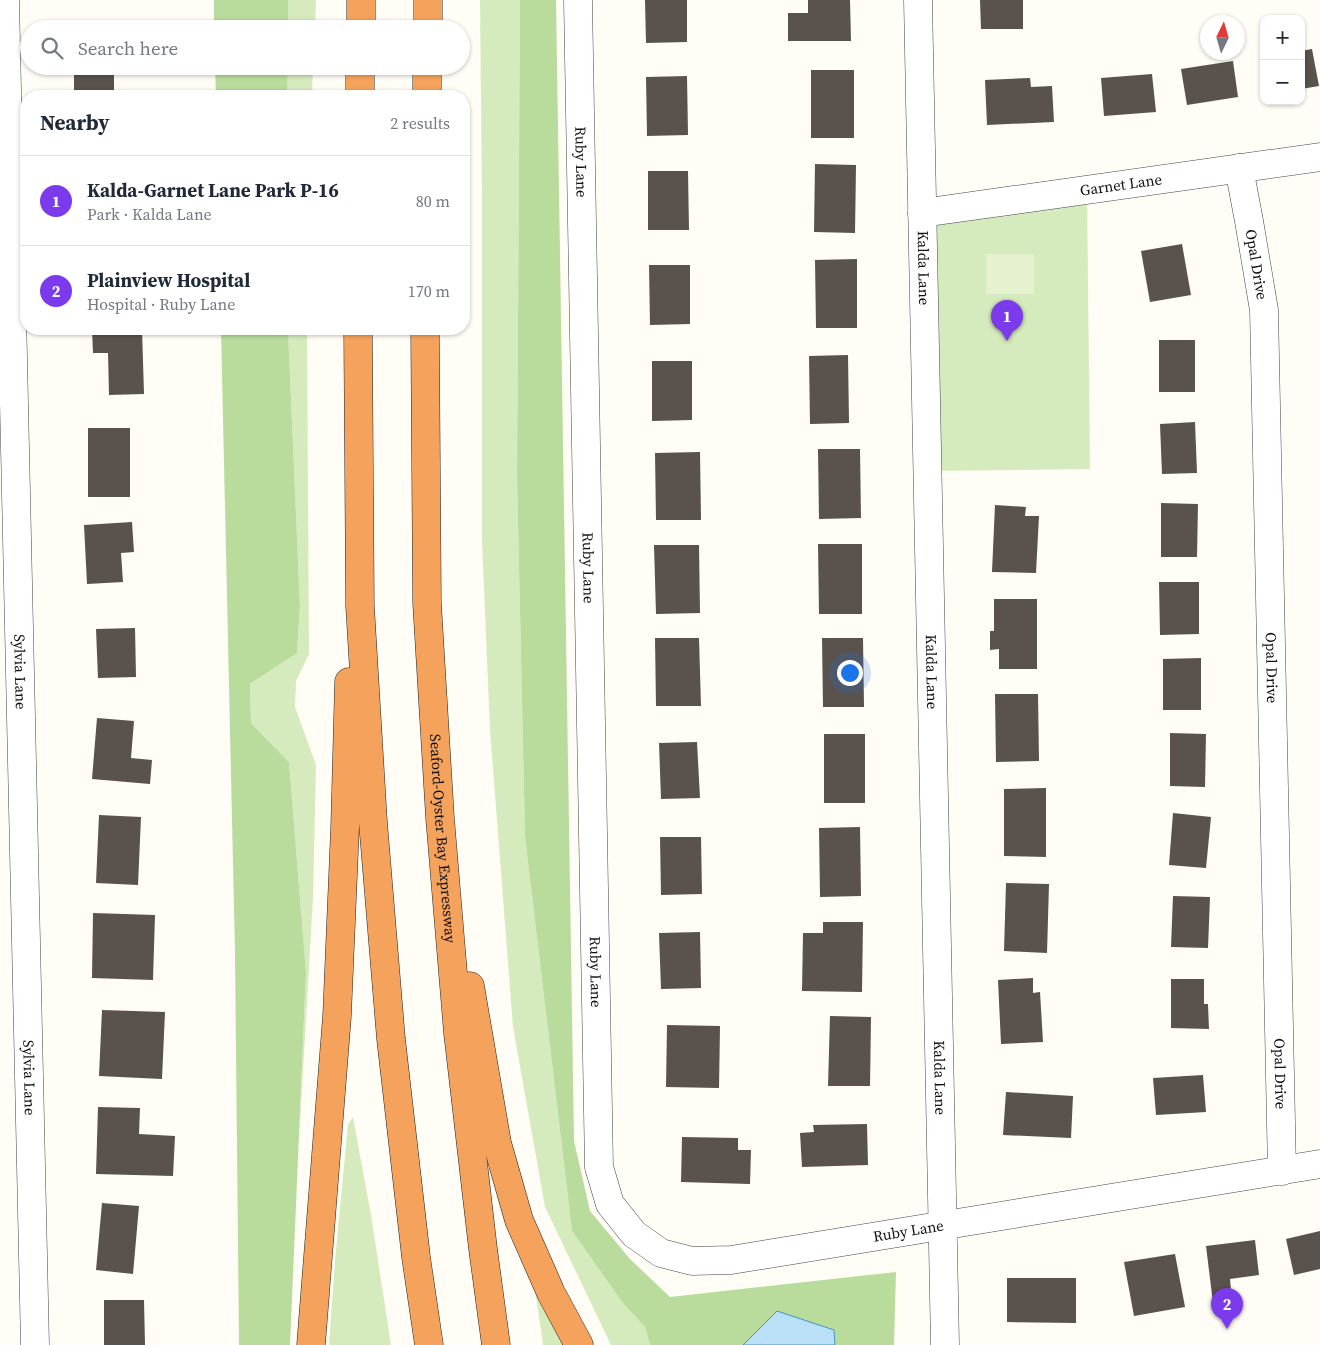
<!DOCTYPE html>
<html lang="en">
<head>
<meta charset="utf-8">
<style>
  :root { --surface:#fff; --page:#f6f6f7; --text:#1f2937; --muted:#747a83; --line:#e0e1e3; --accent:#7c3aed }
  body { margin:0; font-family:"Source Serif 4",serif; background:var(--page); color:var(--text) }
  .controls { position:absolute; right:15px; top:15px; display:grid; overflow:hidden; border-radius:10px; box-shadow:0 1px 4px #0004 }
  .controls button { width:45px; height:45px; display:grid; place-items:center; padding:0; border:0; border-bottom:1px solid var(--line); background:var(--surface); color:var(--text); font:25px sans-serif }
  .compass { position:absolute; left:1200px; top:15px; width:45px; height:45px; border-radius:50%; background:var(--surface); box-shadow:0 1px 4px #0004; rotate:5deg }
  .you { position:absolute; left:849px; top:672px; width:18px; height:18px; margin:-12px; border:4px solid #fff; border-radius:50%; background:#1a73e8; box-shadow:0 0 0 8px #1a73e833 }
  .badge { display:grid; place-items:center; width:32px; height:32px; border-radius:50%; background:var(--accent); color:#fff; font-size:16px; font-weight:700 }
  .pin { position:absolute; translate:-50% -41px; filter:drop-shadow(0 1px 2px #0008) }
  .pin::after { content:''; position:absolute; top:26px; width:18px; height:15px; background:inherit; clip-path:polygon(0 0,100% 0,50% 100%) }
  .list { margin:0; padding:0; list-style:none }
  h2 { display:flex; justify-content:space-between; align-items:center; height:65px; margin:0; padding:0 20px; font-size:21px }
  h2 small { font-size:16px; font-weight:400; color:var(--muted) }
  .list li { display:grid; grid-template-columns:32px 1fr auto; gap:15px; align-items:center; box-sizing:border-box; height:90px; padding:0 20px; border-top:1px solid var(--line) }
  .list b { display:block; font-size:19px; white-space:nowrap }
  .list p { margin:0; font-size:16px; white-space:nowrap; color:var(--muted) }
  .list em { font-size:16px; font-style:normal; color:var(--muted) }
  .icon { flex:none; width:28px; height:28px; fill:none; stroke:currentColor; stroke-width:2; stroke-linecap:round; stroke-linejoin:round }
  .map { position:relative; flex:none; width:1320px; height:1345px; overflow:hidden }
  .search { position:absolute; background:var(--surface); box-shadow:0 1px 4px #0004; left:20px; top:20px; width:450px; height:55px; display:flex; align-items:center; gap:12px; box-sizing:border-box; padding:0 18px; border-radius:28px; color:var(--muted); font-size:19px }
  .panel { position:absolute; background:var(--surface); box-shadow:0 1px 4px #0004; left:20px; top:90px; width:450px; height:245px; border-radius:20px }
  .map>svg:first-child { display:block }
</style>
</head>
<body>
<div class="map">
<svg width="1320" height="1345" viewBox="0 0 1320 1345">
  <rect width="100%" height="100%" fill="#fffdf5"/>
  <!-- green -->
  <g fill="#d5ebbd">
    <path d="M 288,0 L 316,0 L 315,29 L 288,29 Z"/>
    <path d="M 480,0 L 520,0 L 517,478 L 525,837 L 572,1231 L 622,1302 L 645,1327 L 650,1345 L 611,1345 L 545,1207 L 513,1027 L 490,730 L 482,541 L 482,198 Z"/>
    <path d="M 288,66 L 313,66 L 312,96 L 287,96 Z"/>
    <path d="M 1087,191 L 1090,469 L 927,471 L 922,213 Z"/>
    <path d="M 288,329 L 307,329 L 309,654 L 296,681 L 295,707 L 316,765 L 313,898 L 299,1140 L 306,972 L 289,762 L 251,723 L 250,684 L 297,653 L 300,606 Z"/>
    <path d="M 353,1117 L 371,1215 L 391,1345 L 329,1345 L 335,1261 L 348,1124 Z"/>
    <path d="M 535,1288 L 564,1345 L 543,1345 Z"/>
  </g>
  <!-- forest -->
  <g fill="#b9dc9c">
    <rect x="214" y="0" width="74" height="29"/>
    <path d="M 520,0 L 556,0 L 574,1141 L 590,1211 L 630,1259 L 670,1297 L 896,1272 L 894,1345 L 650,1345 L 645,1327 L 622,1302 L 572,1231 L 525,837 L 517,478 Z"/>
    <path d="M 215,66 L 288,66 L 287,96 L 216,96 Z"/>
    <path d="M 221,329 L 288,329 L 300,606 L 297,653 L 250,684 L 251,723 L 289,762 L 306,972 L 290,1345 L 239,1345 L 235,953 Z"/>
  </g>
  <!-- pitch -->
  <rect fill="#e6f2cf" x="986" y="254" width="48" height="40"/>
  <!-- water -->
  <path fill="#b9e0f7" stroke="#3f96cf" d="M 777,1311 L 834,1330 L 835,1345 L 743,1345 Z"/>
  <!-- building -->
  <g fill="#5a524d">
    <path d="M 645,0 L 687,0 L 687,42 L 646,43 Z"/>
    <path d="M 808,0 L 850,0 L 851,41 L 788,41 L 788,13 L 808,13 Z"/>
    <path d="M 980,0 L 1023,0 L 1023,29 L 981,29 Z"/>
    <path d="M 1312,49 L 1319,86 L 1301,89 L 1301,51 Z"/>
    <path d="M 1233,61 L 1238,97 L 1187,105 L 1181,69 Z"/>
    <path d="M 74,66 L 127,66 L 127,70 L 114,69 L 114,96 L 74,96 Z"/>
    <rect x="811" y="70" width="43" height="68"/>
    <path d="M 1152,74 L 1156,112 L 1104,116 L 1101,78 Z"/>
    <path d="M 687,76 L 688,135 L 647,136 L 646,77 Z"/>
    <path d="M 1030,78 L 1031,87 L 1052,86 L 1054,122 L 987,125 L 985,80 Z"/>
    <path d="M 815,164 L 856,165 L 855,233 L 814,232 Z"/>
    <path d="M 648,171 L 688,171 L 689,230 L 648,230 Z"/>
    <path d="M 1182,244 L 1191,295 L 1150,302 L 1141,251 Z"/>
    <path d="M 857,259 L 857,328 L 816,328 L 815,260 Z"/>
    <path d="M 649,265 L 690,265 L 690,324 L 650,325 Z"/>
    <path d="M 92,329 L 142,329 L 144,394 L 109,395 L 108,353 L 93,353 Z"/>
    <rect x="1159" y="340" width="36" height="52"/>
    <path d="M 848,355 L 849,423 L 810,424 L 809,356 Z"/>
    <path d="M 652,361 L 692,361 L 692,420 L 652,421 Z"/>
    <path d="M 1195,422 L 1197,473 L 1162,474 L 1160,424 Z"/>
    <rect x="88" y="428" width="42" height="69"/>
    <path d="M 818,449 L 860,449 L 861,518 L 819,519 Z"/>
    <path d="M 700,452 L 701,520 L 656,520 L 655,453 Z"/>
    <path d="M 1161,503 L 1198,504 L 1197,557 L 1161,557 Z"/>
    <path d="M 995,505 L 1026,507 L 1025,516 L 1039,516 L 1036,573 L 992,572 Z"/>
    <path d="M 132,522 L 134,552 L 121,553 L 123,582 L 87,584 L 84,525 Z"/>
    <path d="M 818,544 L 862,544 L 862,614 L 819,614 Z"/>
    <path d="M 654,545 L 699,545 L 700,613 L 656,614 Z"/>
    <path d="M 1159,582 L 1199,582 L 1199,634 L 1160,635 Z"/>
    <path d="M 994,599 L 1037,599 L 1037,669 L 999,669 L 999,649 L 990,650 L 990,631 L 994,631 Z"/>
    <path d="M 135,628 L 136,677 L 98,678 L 96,629 Z"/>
    <path d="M 655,638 L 699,638 L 701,706 L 656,706 Z"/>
    <path d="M 822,638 L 863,638 L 864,707 L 823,707 Z"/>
    <path d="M 1201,658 L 1201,710 L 1163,710 L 1163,659 Z"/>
    <path d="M 995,694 L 1038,694 L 1039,761 L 996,762 Z"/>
    <path d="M 97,718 L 134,721 L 131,758 L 152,760 L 150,784 L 92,779 Z"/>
    <path d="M 1170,733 L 1206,734 L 1205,787 L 1170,786 Z"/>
    <rect x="824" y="734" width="41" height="69"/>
    <path d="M 697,742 L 700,798 L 661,799 L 659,743 Z"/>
    <path d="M 1046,788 L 1046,857 L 1004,856 L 1004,789 Z"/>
    <path d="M 1173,813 L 1211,817 L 1206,868 L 1169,865 Z"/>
    <path d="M 99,815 L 141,817 L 138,885 L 96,883 Z"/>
    <path d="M 860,827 L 861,896 L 820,897 L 819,828 Z"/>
    <path d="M 660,837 L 701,837 L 702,894 L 661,895 Z"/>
    <path d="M 1006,883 L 1049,884 L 1047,953 L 1004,951 Z"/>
    <path d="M 1173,896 L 1210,897 L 1208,948 L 1171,947 Z"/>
    <path d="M 93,913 L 155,915 L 153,980 L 92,978 Z"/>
    <path d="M 823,922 L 863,922 L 862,992 L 802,991 L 803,933 L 823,933 Z"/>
    <path d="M 700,932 L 701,988 L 661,989 L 659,933 Z"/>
    <path d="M 1033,978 L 1033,993 L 1040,992 L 1043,1042 L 1001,1044 L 998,980 Z"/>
    <path d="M 1171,979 L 1204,979 L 1204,1004 L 1208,1004 L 1209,1029 L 1171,1028 Z"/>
    <path d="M 102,1010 L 165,1012 L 162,1079 L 99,1076 Z"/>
    <path d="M 830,1016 L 871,1017 L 870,1086 L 828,1086 Z"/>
    <path d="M 667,1025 L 720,1026 L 719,1088 L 666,1087 Z"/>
    <path d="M 1203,1075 L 1206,1112 L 1156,1115 L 1153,1078 Z"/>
    <path d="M 1006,1092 L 1073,1096 L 1071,1138 L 1003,1135 Z"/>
    <path d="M 98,1107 L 140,1108 L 139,1134 L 175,1136 L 173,1176 L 96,1174 Z"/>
    <path d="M 867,1124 L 868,1165 L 802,1167 L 800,1133 L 814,1132 L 813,1125 Z"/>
    <path d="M 682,1137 L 738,1138 L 738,1150 L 751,1150 L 750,1184 L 681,1182 Z"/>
    <path d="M 102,1203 L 139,1206 L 133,1274 L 96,1270 Z"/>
    <path d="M 1320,1231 L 1320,1269 L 1294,1275 L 1286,1239 Z"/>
    <path d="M 1255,1240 L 1259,1275 L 1230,1279 L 1232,1301 L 1213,1303 L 1206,1246 Z"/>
    <path d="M 1175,1254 L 1185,1307 L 1134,1316 L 1124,1262 Z"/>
    <path d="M 1007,1278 L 1076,1278 L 1076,1323 L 1007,1322 Z"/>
    <path d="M 104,1300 L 144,1300 L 145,1345 L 104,1345 Z"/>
  </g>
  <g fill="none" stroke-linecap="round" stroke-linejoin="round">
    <defs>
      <g id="minor">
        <path id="s1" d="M 5,0 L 35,1345"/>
        <path id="s2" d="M 578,0 L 599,1167 L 610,1204 L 634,1234 L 661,1253 L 692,1261 L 731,1260 L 1320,1164"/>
        <path id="s3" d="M 918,0 L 945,1345"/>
        <path id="s4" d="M 1239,168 L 1249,221 L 1264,310 L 1282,1171"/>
        <path id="s5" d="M 922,213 L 1320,157"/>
      </g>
      <g id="highway">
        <path d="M 361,29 L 361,0"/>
        <path d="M 428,29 L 428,0"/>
        <path d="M 360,96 L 360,66"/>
        <path d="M 427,96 L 427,66"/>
        <path d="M 358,329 L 360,606 L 373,822 L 391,1039 L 416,1257 L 429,1345"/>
        <path id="s6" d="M 425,329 L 427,603 L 440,818 L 458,1033 L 483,1249 L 496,1345"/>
        <path d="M 470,986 L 497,1143 L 519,1220 L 551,1293 L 579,1345"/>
        <path d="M 311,1345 L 337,1016 L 345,828 L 349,682"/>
      </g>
    </defs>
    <!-- minor casing -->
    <use href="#minor" stroke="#444" stroke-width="29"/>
    <!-- highway casing -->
    <use href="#highway" stroke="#222" stroke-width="29"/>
    <!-- minor -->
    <use href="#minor" stroke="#fff" stroke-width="28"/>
    <!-- highway -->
    <use href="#highway" stroke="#f5a25d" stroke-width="28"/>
  </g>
  <g text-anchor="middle" stroke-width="5" stroke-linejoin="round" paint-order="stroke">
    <!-- street labels -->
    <g font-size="15" fill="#111" stroke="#fff">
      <text dy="5" stroke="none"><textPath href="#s2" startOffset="162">Ruby Lane</textPath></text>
      <text dy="5" stroke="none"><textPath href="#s5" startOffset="201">Garnet Lane</textPath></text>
      <text dy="5" stroke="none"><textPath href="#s4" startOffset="98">Opal Drive</textPath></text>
      <text dy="5" stroke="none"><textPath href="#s3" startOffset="268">Kalda Lane</textPath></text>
      <text dy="5" stroke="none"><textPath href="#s2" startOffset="568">Ruby Lane</textPath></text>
      <text dy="5" stroke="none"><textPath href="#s4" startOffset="502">Opal Drive</textPath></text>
      <text dy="5" stroke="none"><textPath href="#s1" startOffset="672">Sylvia Lane</textPath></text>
      <text dy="5" stroke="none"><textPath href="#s3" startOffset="672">Kalda Lane</textPath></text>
      <text dy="5" stroke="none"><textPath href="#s6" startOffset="510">Seaford-Oyster Bay Expressway</textPath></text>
      <text dy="5" stroke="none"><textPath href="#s2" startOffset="972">Ruby Lane</textPath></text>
      <text dy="5" stroke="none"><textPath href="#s4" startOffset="908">Opal Drive</textPath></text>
      <text dy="5" stroke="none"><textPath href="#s1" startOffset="1078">Sylvia Lane</textPath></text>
      <text dy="5" stroke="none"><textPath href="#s3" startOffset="1078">Kalda Lane</textPath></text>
      <text dy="5" stroke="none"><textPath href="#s2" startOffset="1528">Ruby Lane</textPath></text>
    </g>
  </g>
</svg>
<div class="controls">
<button>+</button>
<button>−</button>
</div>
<svg class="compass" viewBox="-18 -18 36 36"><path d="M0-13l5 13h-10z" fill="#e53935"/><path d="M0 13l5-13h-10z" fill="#747a83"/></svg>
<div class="you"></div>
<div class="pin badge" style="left:1007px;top:341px">1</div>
<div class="pin badge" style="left:1227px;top:1329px">2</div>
<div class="search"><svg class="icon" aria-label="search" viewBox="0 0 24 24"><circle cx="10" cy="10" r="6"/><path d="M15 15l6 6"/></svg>Search here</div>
<section class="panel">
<h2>Nearby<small>2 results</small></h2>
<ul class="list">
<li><span class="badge">1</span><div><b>Kalda-Garnet Lane Park P-16</b><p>Park · Kalda Lane</p></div><em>80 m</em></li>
<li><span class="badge">2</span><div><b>Plainview Hospital</b><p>Hospital · Ruby Lane</p></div><em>170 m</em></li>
</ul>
</section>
</div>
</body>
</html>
